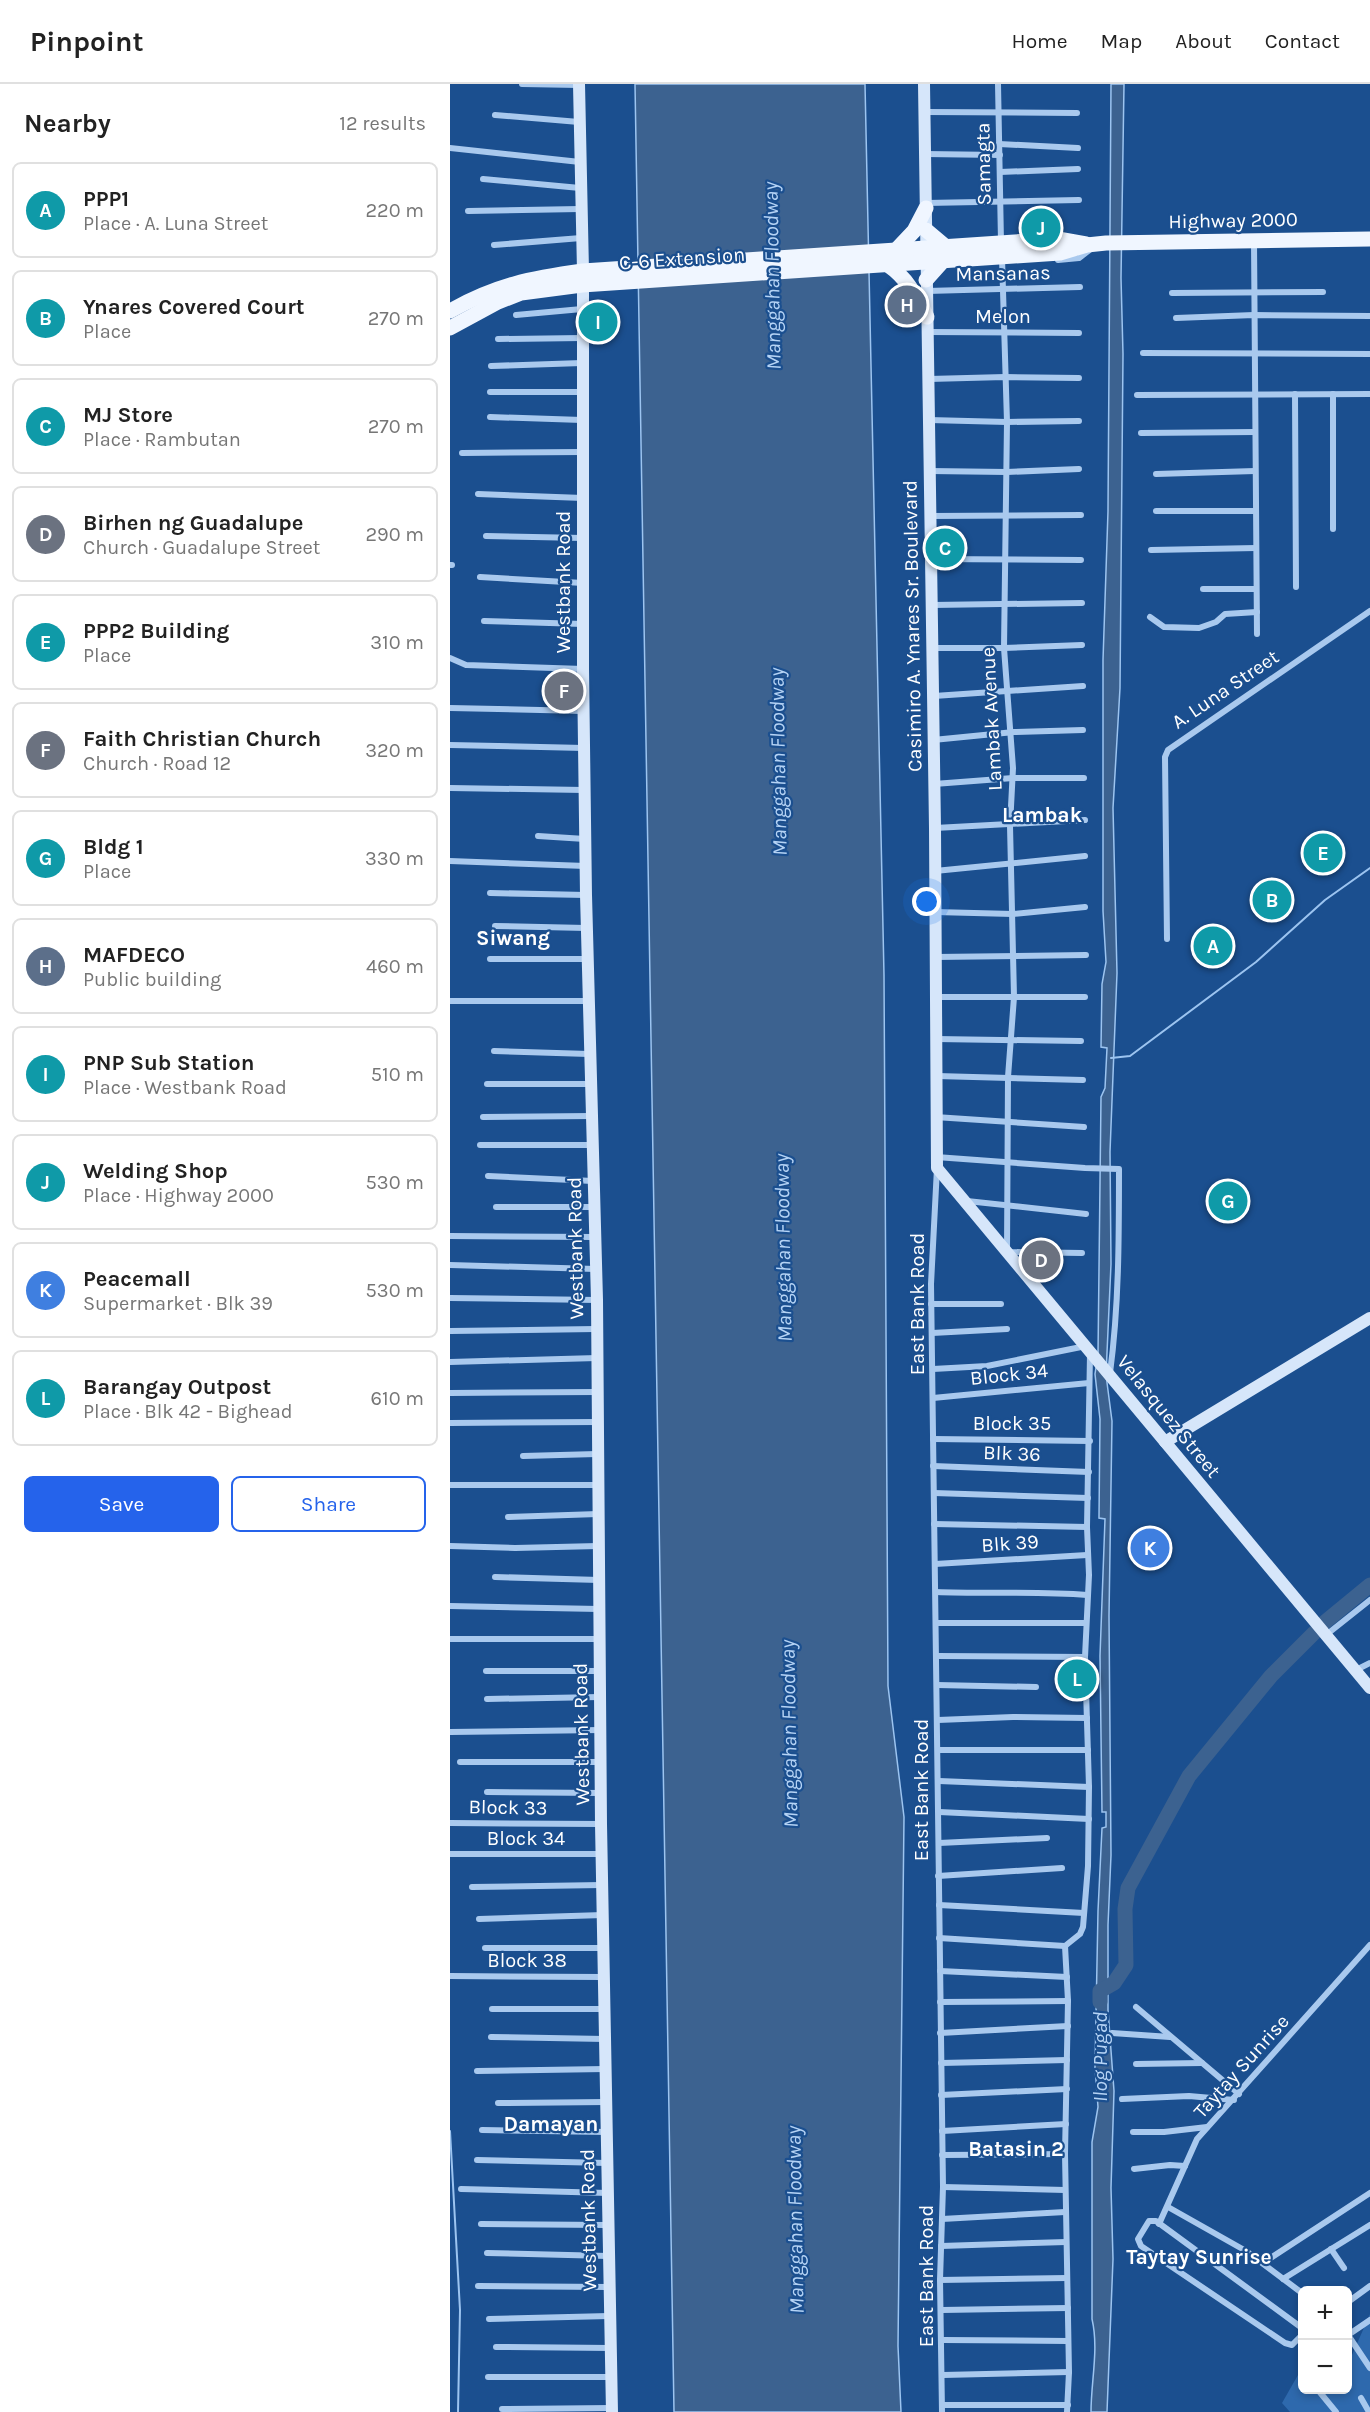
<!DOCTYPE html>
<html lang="en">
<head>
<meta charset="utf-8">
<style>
  :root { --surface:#fff; --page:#f2f2f2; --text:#222; --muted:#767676; --line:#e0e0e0; --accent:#2563eb }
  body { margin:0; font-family:Karla,sans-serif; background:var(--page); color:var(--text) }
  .controls { position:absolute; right:18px; bottom:18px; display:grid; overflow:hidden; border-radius:9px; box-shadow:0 3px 9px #0003 }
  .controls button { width:54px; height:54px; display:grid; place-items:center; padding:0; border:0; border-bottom:2px solid var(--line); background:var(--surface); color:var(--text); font:30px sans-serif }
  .you { position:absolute; left:477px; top:818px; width:21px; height:21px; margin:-15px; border:4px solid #fff; border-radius:50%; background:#1a73e8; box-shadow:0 0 0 9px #1a73e833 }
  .badge { display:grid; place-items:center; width:39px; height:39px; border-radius:50%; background:var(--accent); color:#fff; font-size:20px; font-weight:700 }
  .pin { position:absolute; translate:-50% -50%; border:3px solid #fff; box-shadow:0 2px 6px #0006 }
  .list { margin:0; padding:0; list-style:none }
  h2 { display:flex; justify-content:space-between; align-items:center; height:78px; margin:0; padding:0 24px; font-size:26px }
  h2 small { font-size:20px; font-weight:400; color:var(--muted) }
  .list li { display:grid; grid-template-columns:39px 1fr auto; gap:18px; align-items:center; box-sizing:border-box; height:96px; margin:0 12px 12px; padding:0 12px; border:2px solid var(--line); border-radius:9px }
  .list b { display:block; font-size:22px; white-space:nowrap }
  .list p { margin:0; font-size:20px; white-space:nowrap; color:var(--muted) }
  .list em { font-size:20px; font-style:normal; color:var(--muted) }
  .actions { display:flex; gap:12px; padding:18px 24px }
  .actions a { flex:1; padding:14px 0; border:2px solid var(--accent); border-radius:9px; text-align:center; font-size:21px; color:var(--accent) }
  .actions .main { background:var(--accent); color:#fff }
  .map { position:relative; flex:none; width:920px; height:2328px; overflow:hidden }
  header { display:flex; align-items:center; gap:36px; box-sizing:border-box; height:84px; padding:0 30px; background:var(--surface); border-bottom:2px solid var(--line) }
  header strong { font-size:28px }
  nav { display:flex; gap:33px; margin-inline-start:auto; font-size:21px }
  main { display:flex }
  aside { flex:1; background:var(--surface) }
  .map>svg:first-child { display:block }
</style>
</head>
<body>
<header>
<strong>Pinpoint</strong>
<nav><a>Home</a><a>Map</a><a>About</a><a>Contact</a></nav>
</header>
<main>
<aside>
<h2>Nearby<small>12 results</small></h2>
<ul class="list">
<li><span class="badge" style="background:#0f9aa8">A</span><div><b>PPP1</b><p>Place · A. Luna Street</p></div><em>220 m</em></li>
<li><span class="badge" style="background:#0f9aa8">B</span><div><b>Ynares Covered Court</b><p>Place</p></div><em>270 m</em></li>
<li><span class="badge" style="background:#0f9aa8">C</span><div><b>MJ Store</b><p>Place · Rambutan</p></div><em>270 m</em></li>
<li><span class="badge" style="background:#6b7280">D</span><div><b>Birhen ng Guadalupe</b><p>Church · Guadalupe Street</p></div><em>290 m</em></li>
<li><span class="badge" style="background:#0f9aa8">E</span><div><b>PPP2 Building</b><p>Place</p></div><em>310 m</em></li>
<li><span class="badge" style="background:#6b7280">F</span><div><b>Faith Christian Church</b><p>Church · Road 12</p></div><em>320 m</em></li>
<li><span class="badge" style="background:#0f9aa8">G</span><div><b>Bldg 1</b><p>Place</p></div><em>330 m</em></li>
<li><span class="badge" style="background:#5c6f8a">H</span><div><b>MAFDECO</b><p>Public building</p></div><em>460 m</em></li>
<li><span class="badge" style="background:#0f9aa8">I</span><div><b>PNP Sub Station</b><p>Place · Westbank Road</p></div><em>510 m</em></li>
<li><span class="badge" style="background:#0f9aa8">J</span><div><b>Welding Shop</b><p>Place · Highway 2000</p></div><em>530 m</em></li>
<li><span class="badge" style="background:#3f7fe0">K</span><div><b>Peacemall</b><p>Supermarket · Blk 39</p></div><em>530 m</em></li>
<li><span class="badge" style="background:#0f9aa8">L</span><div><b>Barangay Outpost</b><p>Place · Blk 42 - Bighead</p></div><em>610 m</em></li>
</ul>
<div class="actions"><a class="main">Save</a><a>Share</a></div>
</aside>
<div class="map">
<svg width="920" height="2328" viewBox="0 0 920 2328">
  <rect width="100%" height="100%" fill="#1b4f8f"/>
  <!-- green -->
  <path fill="#2e69ad" d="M 920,2230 L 920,2328 L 840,2328 L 832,2319 L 852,2284 L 852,2306 L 898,2306 L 898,2270 L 902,2271 Z"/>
  <!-- water -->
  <g fill="#3c6290" stroke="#9cc4f0" stroke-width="1.5">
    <path d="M 185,0 L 415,0 L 434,891 L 438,1602 L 454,1733 L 448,2262 L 451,2328 L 224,2328 Z"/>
    <path d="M 661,0 L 674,0 L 671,194 L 673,270 L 670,604 L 663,724 L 667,889 L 660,1068 L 661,1180 L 656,1291 L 662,1337 L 659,1532 L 661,1771 L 658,1841 L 658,1926 L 664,2007 L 661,2104 L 663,2175 L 657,2328 L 641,2328 C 641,2297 649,2265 642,2235 L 642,2058 L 648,2023 L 645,1983 L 648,1827 L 652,1744 L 656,1743 L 656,1728 L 652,1728 L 650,1572 L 655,1435 L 649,1434 L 650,1335 L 645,1290 L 648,1271 L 651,1013 L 655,1004 L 657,964 L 651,963 L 652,900 L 656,878 L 653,827 L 653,576 L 658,427 Z"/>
  </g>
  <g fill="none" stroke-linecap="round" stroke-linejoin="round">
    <!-- stream -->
    <g stroke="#9cc4f0" stroke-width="2">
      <path d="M 661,974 L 680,972 L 806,878 L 875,816 L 920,784"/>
      <path d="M 0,2047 L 10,2226 L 8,2328"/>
    </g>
    <!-- river -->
    <g stroke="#3c6290" stroke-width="15">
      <path d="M 875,1538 L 920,1501"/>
      <path d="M 650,1918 L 650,1907 L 664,1899 L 676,1881 L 675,1825 L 678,1804 L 739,1692 L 821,1592 L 864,1549"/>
    </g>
    <!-- street -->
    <g stroke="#a9c9ee" stroke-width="6">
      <path d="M 72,0 L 129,1"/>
      <path d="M 548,0 L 551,158"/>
      <path d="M 475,28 L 627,29"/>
      <path d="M 45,31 L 129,38"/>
      <path d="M 549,60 L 628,64"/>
      <path d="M 0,64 L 130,78"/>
      <path d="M 475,70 L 550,71"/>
      <path d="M 550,88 L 628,85"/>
      <path d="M 33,95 L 130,104"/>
      <path d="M 476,119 L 629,116"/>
      <path d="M 18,127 L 130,125"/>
      <path d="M 804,157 L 807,550"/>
      <path d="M 44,161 L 131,154"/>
      <path d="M 552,174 L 557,338 L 554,564 L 563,684 L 560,742 L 564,913 L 558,993 L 557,1168 L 632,1169"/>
      <path d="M 608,176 L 629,174 L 642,164"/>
      <path d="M 477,207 L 630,203"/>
      <path d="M 722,209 L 873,208"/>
      <path d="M 66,231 L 132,225"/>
      <path d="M 726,234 L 804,231 L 920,232"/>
      <path d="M 477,248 L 629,249"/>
      <path d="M 48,255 L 132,254"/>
      <path d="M 693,269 L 920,270"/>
      <path d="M 41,282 L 132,279"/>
      <path d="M 479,295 L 555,293 L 629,294"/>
      <path d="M 40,308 L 132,308"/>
      <path d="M 845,310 L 846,503"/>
      <path d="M 687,311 L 920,310"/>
      <path d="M 40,333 L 132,336"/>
      <path d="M 479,336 L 557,338 L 629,337"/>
      <path d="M 691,349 L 805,348"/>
      <path d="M 12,369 L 133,368"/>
      <path d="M 480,387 L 557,388 L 629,385"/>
      <path d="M 706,390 L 805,387"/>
      <path d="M 28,410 L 133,414"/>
      <path d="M 706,427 L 806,427"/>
      <path d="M 480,432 L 631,431"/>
      <path d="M 883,445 L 883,310"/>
      <path d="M 36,452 L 133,454"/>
      <path d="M 701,466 L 806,464"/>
      <path d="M 480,475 L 631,476"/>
      <path d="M 0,481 L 2,481"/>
      <path d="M 30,493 L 133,499"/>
      <path d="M 753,505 L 806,505"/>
      <path d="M 482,521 L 632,519"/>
      <path d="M 700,533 L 714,543 L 749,544 L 766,538 L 775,530 L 807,528"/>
      <path d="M 34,537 L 133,540"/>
      <path d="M 483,564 L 554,564 L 632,561"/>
      <path d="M 0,574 L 16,581 L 133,585"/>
      <path d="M 484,612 L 633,602"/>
      <path d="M 0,624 L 133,627"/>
      <path d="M 483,656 L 564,648 L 633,646"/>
      <path d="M 0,661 L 134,664"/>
      <path d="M 484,700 L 563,694 L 634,694"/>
      <path d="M 0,704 L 134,706"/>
      <path d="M 485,744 L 635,736"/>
      <path d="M 88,752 L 135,755"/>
      <path d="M 0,777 L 136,782"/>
      <path d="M 485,787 L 635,772"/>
      <path d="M 40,809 L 136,811"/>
      <path d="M 485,828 L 563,830 L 635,823"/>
      <path d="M 45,842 L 136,844"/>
      <path d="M 717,855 L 715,673 L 718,666 L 920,527"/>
      <path d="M 485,873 L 636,871"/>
      <path d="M 40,875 L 137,875"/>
      <path d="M 485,913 L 635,913"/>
      <path d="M 0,917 L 138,917"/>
      <path d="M 486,955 L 631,957"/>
      <path d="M 44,967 L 139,970"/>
      <path d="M 487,992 L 633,996"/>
      <path d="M 37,1000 L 141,1000"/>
      <path d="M 33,1033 L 142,1032"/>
      <path d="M 485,1033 L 634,1043"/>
      <path d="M 30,1061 L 142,1061"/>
      <path d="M 486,1073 L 635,1084 L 669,1085 C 669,1153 669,1222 660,1289"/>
      <path d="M 487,1084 L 481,1200 L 493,2103 L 490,2196 L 492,2328"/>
      <path d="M 38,1092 L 143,1097"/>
      <path d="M 517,1117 L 636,1130"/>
      <path d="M 46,1123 L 143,1123"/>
      <path d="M 0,1152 L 144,1153"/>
      <path d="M 0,1181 L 146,1185"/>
      <path d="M 0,1214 L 147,1216"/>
      <path d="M 481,1220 L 551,1220"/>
      <path d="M 0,1247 L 146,1245"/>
      <path d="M 482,1249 L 557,1245"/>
      <path d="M 0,1278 L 147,1274"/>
      <path d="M 483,1285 L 537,1282 L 636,1262"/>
      <path d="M 0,1309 L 147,1308"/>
      <path d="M 483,1314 L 639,1299"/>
      <path d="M 0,1339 L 148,1338"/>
      <path d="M 483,1355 L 640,1357"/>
      <path d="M 73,1372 L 147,1370"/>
      <path d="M 483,1382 L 639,1388"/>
      <path d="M 0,1401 L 148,1401"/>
      <path d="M 484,1409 L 638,1414"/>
      <path d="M 58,1433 L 148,1430"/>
      <path d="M 484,1440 L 637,1443"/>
      <path d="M 0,1462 L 65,1464 L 148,1462"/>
      <path d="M 485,1480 L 637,1471"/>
      <path d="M 45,1493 L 149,1496"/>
      <path d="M 486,1508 C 536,1510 587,1507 637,1511"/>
      <path d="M 0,1522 L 149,1525"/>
      <path d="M 486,1539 L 636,1539"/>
      <path d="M 876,1551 L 920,1516"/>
      <path d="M 0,1555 L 149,1555"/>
      <path d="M 487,1572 L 635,1573"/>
      <path d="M 906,1586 L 920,1579"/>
      <path d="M 36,1587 L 150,1587"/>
      <path d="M 487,1601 L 586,1603"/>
      <path d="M 37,1615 L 150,1613"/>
      <path d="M 488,1636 L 563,1633 L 637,1634"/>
      <path d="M 0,1648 L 151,1646"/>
      <path d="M 489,1666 L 638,1666"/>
      <path d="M 10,1678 L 151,1678"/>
      <path d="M 489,1697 L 639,1703"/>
      <path d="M 37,1708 L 151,1709"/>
      <path d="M 489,1728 L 639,1735"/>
      <path d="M 0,1739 L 151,1740"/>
      <path d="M 489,1759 L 597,1754"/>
      <path d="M 0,1770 L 151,1770"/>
      <path d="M 488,1792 L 612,1784"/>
      <path d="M 22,1803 L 152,1801"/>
      <path d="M 489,1821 L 634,1829"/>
      <path d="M 29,1835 L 153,1831"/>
      <path d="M 489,1854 L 615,1862"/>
      <path d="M 615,1862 L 630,1850 L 633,1843 L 638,1782 L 639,1703 L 635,1573 L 639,1491 L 637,1443 L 640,1270"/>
      <path d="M 615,1862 L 618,1917 L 615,2070 L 619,2288 L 617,2328"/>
      <path d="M 35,1864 L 153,1864"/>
      <path d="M 490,1887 L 617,1893"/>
      <path d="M 0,1892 L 153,1893"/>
      <path d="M 490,1918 L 618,1917"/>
      <path d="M 686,1923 L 789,2010"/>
      <path d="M 42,1925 L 154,1925"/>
      <path d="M 490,1949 L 618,1942"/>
      <path d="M 662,1949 L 720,1953"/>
      <path d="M 41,1953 L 155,1955"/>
      <path d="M 491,1979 L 617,1976"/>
      <path d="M 686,1980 L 752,1979"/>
      <path d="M 27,1987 L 155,1985"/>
      <path d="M 491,2011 L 617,2005"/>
      <path d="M 672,2015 L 739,2012 L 784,2016"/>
      <path d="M 48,2019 L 156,2018"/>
      <path d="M 32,2046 L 157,2048"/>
      <path d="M 492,2047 L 616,2040"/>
      <path d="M 683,2048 L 714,2048 L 757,2043"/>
      <path d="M 492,2071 L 615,2070"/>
      <path d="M 27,2076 L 157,2079"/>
      <path d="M 684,2085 L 720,2081 L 735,2082"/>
      <path d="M 493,2103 L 615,2106"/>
      <path d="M 11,2105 L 158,2109"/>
      <path d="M 718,2123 L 796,2167 L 852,2209"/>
      <path d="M 492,2135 L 615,2128"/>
      <path d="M 31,2140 L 157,2141"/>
      <path d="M 709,2140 L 747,2055 L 920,1861"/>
      <path d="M 491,2162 L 616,2158"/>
      <path d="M 881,2165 L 894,2184"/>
      <path d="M 37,2169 L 158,2172"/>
      <path d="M 813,2179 L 920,2109"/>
      <path d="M 833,2195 L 920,2141"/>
      <path d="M 490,2196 L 617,2194"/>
      <path d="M 28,2202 L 158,2203"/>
      <path d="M 898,2218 L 920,2202"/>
      <path d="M 492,2226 L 618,2224"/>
      <path d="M 39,2235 L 159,2232"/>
      <path d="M 852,2244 L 706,2137 L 699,2137 L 688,2155 L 691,2162 L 835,2259 L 842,2261 L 852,2251"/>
      <path d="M 898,2251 L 920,2284"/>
      <path d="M 898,2251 L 920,2236"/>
      <path d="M 493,2256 L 618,2257"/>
      <path d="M 46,2263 L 161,2264"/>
      <path d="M 493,2291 L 619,2288"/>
      <path d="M 38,2293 L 162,2293"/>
      <path d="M 868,2306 L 886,2328"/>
      <path d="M 911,2314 L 919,2328"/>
      <path d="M 492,2321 L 618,2321"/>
      <path d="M 52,2325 L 162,2324"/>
    </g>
    <!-- secondary -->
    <g stroke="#d6e6fa" stroke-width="12">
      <path d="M 129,0 L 133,187 L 133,585 L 136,811 L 147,1216 L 151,1740 L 162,2328"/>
      <path d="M 474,0 L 485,744 L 487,1084 L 920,1604"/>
      <path d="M 715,1358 L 920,1234"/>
    </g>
    <!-- primary -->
    <g stroke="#f0f6ff" stroke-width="15">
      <path d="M 476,146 L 495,162"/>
      <path d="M 447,165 L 464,147 L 476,124"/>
      <path d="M 438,181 C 458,195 466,212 477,233"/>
      <path d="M 476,196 L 493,177"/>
      <path d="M 0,227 C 46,201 81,194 133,187 L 608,155 L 636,160"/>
      <path d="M 0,244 L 48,218 L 71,209 L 132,201 L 610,169 L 637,161 L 656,159 L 920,155"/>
    </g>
  </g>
  <g text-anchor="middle" stroke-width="4.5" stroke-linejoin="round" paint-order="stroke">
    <!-- street labels -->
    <g font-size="20" fill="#fff" stroke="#1b4f8f">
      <text transform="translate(533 80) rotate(-91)" y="7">Samagta</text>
      <text transform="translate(783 136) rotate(-1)" y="7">Highway 2000</text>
      <text transform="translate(232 174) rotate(-4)" y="7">C-6 Extension</text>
      <text transform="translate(553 189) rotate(-1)" y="7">Mansanas</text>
      <text x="553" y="239">Melon</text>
      <text transform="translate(113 498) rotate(-90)" y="7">Westbank Road</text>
      <text transform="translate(462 542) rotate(-91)" y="7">Casimiro A. Ynares Sr. Boulevard</text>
      <text transform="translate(775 605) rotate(-34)" y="7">A. Luna Street</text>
      <text transform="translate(541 635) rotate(-93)" y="7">Lambak Avenue</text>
      <text transform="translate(125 1164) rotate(-91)" y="7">Westbank Road</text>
      <text transform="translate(467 1220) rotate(-90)" y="7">East Bank Road</text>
      <text transform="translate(559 1290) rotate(-6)" y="7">Block 34</text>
      <text transform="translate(719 1332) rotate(51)" y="7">Velasquez Street</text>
      <text x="562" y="1346">Block 35</text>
      <text transform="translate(562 1369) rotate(2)" y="7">Blk 36</text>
      <text transform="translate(560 1459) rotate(-4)" y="7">Blk 39</text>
      <text transform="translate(131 1650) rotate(-91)" y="7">Westbank Road</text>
      <text transform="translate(471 1706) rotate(-90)" y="7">East Bank Road</text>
      <text transform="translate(58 1723) rotate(1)" y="7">Block 33</text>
      <text x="76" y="1761">Block 34</text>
      <text x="77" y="1883">Block 38</text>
      <text transform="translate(791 1982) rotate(-48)" y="7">Taytay Sunrise</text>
      <text transform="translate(138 2136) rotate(-91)" y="7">Westbank Road</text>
      <text transform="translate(476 2192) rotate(-90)" y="7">East Bank Road</text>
    </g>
    <!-- water labels -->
    <g font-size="21" font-style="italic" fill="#b5d3f5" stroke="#1b4f8f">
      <text transform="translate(322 192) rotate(-91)" y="7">Manggahan Floodway</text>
      <text transform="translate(328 678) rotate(-91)" y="7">Manggahan Floodway</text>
      <text transform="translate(333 1164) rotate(-91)" y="7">Manggahan Floodway</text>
      <text transform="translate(339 1650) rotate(-91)" y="7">Manggahan Floodway</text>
      <text transform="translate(650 1973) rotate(-90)" y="7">Ilog Pugad</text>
      <text transform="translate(345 2136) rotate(-91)" y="7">Manggahan Floodway</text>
    </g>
    <!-- neighbourhood labels -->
    <g font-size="21" font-weight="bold" fill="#fff" stroke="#1b4f8f">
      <text x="592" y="738">Lambak</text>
      <text x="63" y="861">Siwang</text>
      <text x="101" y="2047">Damayan</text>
      <text x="566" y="2072">Batasin 2</text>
      <text x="749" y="2180">Taytay Sunrise</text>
    </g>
  </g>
</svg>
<div class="controls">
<button>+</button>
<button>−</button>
</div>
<div class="you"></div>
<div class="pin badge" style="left:763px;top:862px;background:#0f9aa8">A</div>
<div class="pin badge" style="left:822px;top:816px;background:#0f9aa8">B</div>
<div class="pin badge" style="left:495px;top:464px;background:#0f9aa8">C</div>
<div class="pin badge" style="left:591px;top:1176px;background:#6b7280">D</div>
<div class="pin badge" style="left:873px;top:769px;background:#0f9aa8">E</div>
<div class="pin badge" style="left:114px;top:607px;background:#6b7280">F</div>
<div class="pin badge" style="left:778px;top:1117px;background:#0f9aa8">G</div>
<div class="pin badge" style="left:457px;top:221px;background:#5c6f8a">H</div>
<div class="pin badge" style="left:148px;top:238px;background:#0f9aa8">I</div>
<div class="pin badge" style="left:591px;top:144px;background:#0f9aa8">J</div>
<div class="pin badge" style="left:700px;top:1464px;background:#3f7fe0">K</div>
<div class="pin badge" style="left:627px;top:1595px;background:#0f9aa8">L</div>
</div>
</main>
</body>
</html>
